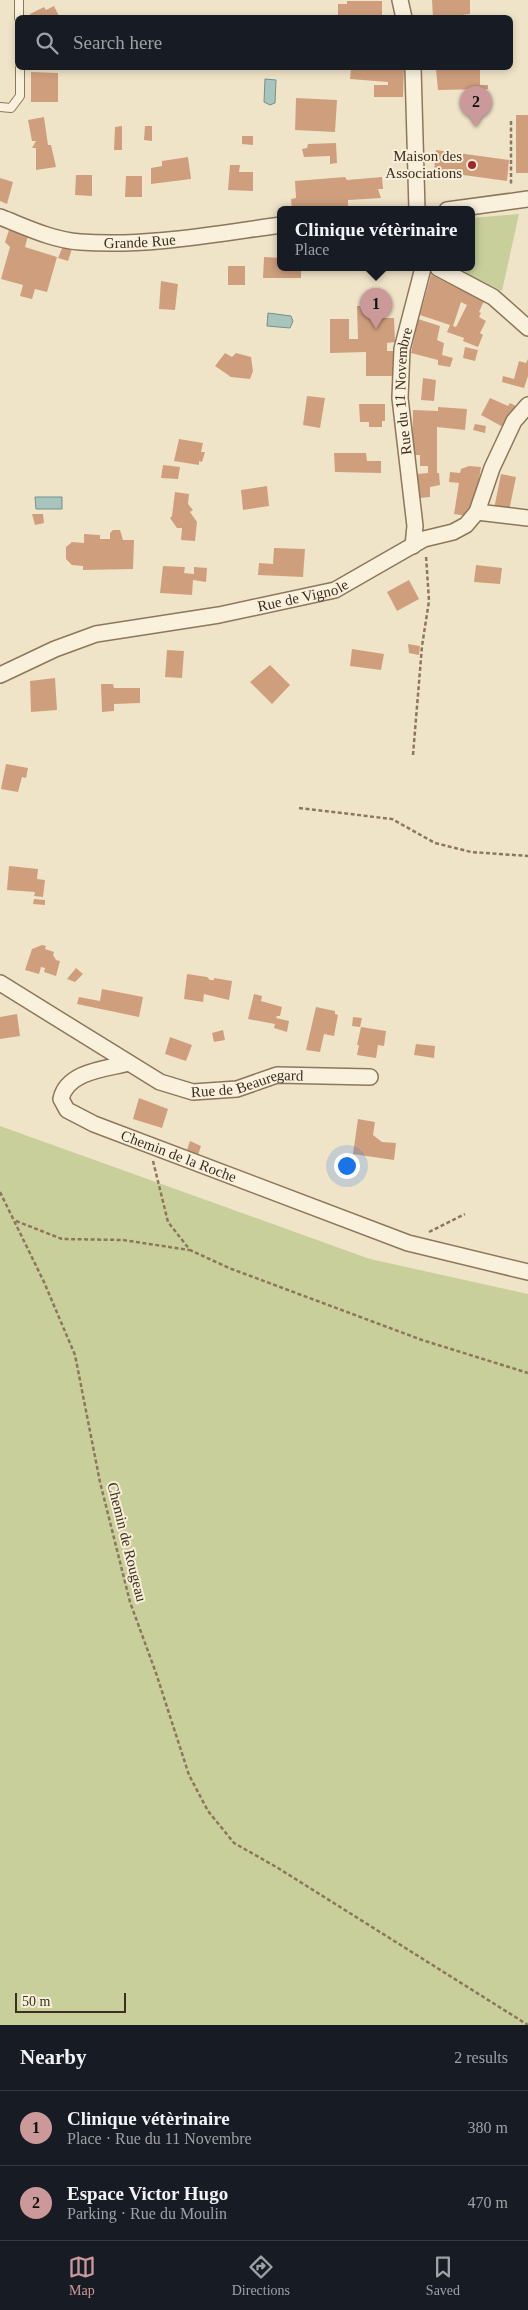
<!DOCTYPE html>
<html lang="en">
<head>
<meta charset="utf-8">
<style>
  :root { --surface:#171b24; --page:#242831; --text:#f1f3f6; --muted:#9ea1a6; --line:#363941; --accent:#cc999b }
  body { margin:0; font-family:Georgia,serif; background:var(--page); color:var(--text) }
  .scale { position:absolute; left:15px; bottom:12px; width:111px; box-sizing:border-box; padding-left:5px; border:2px solid #3d2e20; border-top:0; font-size:14px; line-height:18px; white-space:nowrap; color:#3d2e20; -webkit-text-stroke:4px #f7eed8; paint-order:stroke }
  .you { position:absolute; left:346px; top:1165px; width:18px; height:18px; margin:-12px; border:4px solid #fff; border-radius:50%; background:#1a73e8; box-shadow:0 0 0 8px #1a73e833 }
  .badge { display:grid; place-items:center; width:32px; height:32px; border-radius:50%; background:var(--accent); color:#111; font-size:16px; font-weight:700 }
  .pin { position:absolute; translate:-50% -41px; filter:drop-shadow(0 1px 2px #0008) }
  .pin::after { content:''; position:absolute; top:26px; width:18px; height:15px; background:inherit; clip-path:polygon(0 0,100% 0,50% 100%) }
  .popup { position:absolute; left:277px; top:206px; width:198px; height:65px; box-sizing:border-box; display:grid; place-content:center; border-radius:8px; background:var(--surface); filter:drop-shadow(0 1px 4px #0005); font-size:16px; white-space:nowrap; color:var(--muted) }
  .popup b { font-size:19px; color:var(--text) }
  .popup::after { content:''; position:absolute; left:50%; top:100%; margin-left:-10px; border:10px solid transparent; border-top-color:var(--surface) }
  .list { margin:0; padding:0; list-style:none }
  h2 { display:flex; justify-content:space-between; align-items:center; height:65px; margin:0; padding:0 20px; font-size:21px }
  h2 small { font-size:16px; font-weight:400; color:var(--muted) }
  .list li { display:grid; grid-template-columns:32px 1fr auto; gap:15px; align-items:center; box-sizing:border-box; height:75px; padding:0 20px; border-top:1px solid var(--line) }
  .list b { display:block; font-size:19px; white-space:nowrap }
  .list p { margin:0; font-size:16px; white-space:nowrap; color:var(--muted) }
  .list em { font-size:16px; font-style:normal; color:var(--muted) }
  .icon { flex:none; width:28px; height:28px; fill:none; stroke:currentColor; stroke-width:2; stroke-linecap:round; stroke-linejoin:round }
  .map { position:relative; flex:none; width:528px; height:2025px; overflow:hidden }
  .search { position:absolute; background:var(--surface); box-shadow:0 2px 8px #0003; left:15px; right:15px; top:15px; height:55px; display:flex; align-items:center; gap:12px; box-sizing:border-box; padding:0 18px; border-radius:8px; color:var(--muted); font-size:19px }
  .sheet { height:215px; background:var(--surface) }
  nav { display:flex; justify-content:space-around; align-items:center; box-sizing:border-box; height:70px; border-top:1px solid var(--line); background:var(--surface); font-size:14px; color:var(--muted) }
  nav a { display:grid; justify-items:center; gap:2px }
  nav .on { color:var(--accent) }
  .map>svg:first-child { display:block }
</style>
</head>
<body>
<div class="map">
<svg width="528" height="2025" viewBox="0 0 528 2025">
  <rect width="100%" height="100%" fill="#f0e4c8"/>
  <!-- green -->
  <g fill="#c9cf9b">
    <path d="M 519,214 L 502,291 L 455,268 L 471,268 L 471,218 Z"/>
    <path d="M 0,1126 L 370,1259 L 528,1294 L 528,2025 L 0,2025 Z"/>
  </g>
  <!-- water -->
  <g fill="#a9c4bc" stroke="#6f938a">
    <path d="M 265,79 L 276,80 L 275,103 L 270,105 L 264,102 Z"/>
    <path d="M 268,313 L 291,316 L 293,321 L 290,328 L 267,326 Z"/>
    <path d="M 35,497 L 62,497 L 62,509 L 36,509 Z"/>
  </g>
  <!-- building -->
  <g fill="#cf9f7d" fill-rule="evenodd">
    <path d="M 432,0 L 470,0 L 470,14 L 462,15 L 462,18 L 433,18 Z"/>
    <path d="M 347,1 L 382,1 L 382,18 L 338,18 L 338,4 L 347,4 Z"/>
    <path d="M 54,6 L 59,16 L 56,18 L 31,18 L 30,14 L 44,7 L 46,10 Z"/>
    <path d="M 351,68 L 404,68 L 403,97 L 374,97 L 374,85 L 388,85 L 388,82 L 350,79 Z"/>
    <path d="M 436,69 L 480,70 L 480,85 L 488,85 L 488,89 L 438,90 Z"/>
    <path d="M 31,72 L 58,73 L 58,102 L 31,102 Z"/>
    <path d="M 296,98 L 337,100 L 335,132 L 295,130 Z"/>
    <rect x="516" y="115" width="12" height="58"/>
    <path d="M 44,117 L 48,145 L 51,145 L 56,167 L 36,170 L 36,148 L 32,148 L 36,141 L 32,141 L 28,120 Z"/>
    <path d="M 122,126 L 122,150 L 114,150 L 115,127 Z"/>
    <path d="M 145,126 L 152,126 L 152,141 L 144,140 Z"/>
    <path d="M 242,136 L 253,136 L 253,145 L 242,144 Z"/>
    <path d="M 336,143 L 337,163 L 330,164 L 330,156 L 304,157 L 302,149 L 307,148 L 308,144 Z"/>
    <path d="M 436,150 L 509,160 L 507,181 L 434,171 Z"/>
    <path d="M 188,157 L 191,179 L 151,184 L 151,168 L 162,166 L 162,161 Z"/>
    <path d="M 230,165 L 240,165 L 239,172 L 253,172 L 253,191 L 228,190 Z"/>
    <path d="M 76,175 L 92,175 L 92,196 L 75,195 Z"/>
    <path d="M 126,176 L 142,176 L 142,197 L 125,197 Z"/>
    <path d="M 345,177 L 347,180 L 382,177 L 383,189 L 378,189 L 381,198 L 348,200 L 348,208 L 292,210 L 291,199 L 296,198 L 295,181 Z"/>
    <path d="M 0,178 L 13,182 L 7,204 L 0,201 Z"/>
    <path d="M 9,230 L 28,236 L 25,247 L 57,257 L 47,292 L 35,289 L 32,299 L 20,296 L 23,285 L 1,279 L 10,247 L 5,242 Z"/>
    <path d="M 63,246 L 72,249 L 68,261 L 58,258 Z"/>
    <path d="M 264,257 L 281,258 L 281,268 L 301,268 L 301,278 L 263,278 Z"/>
    <rect x="228" y="266" width="17" height="19"/>
    <path d="M 431,275 L 484,301 L 479,312 L 481,313 L 479,317 L 486,321 L 480,333 L 483,335 L 478,347 L 463,341 L 464,338 L 447,332 L 450,325 L 420,315 ZM 461,302 L 467,305 L 456,327 L 453,326 Z"/>
    <path d="M 161,281 L 178,284 L 175,310 L 159,309 Z"/>
    <path d="M 357,306 L 371,306 L 383,318 L 394,318 L 395,342 L 387,343 L 387,351 L 393,351 L 393,376 L 366,376 L 366,352 L 330,353 L 330,319 L 349,319 L 349,339 L 358,339 Z"/>
    <path d="M 418,319 L 440,326 L 437,340 L 444,343 L 442,355 L 453,358 L 450,367 L 438,365 L 438,360 L 411,353 Z"/>
    <path d="M 465,347 L 478,350 L 475,361 L 463,358 Z"/>
    <path d="M 225,353 L 232,357 L 236,353 L 251,357 L 253,371 L 250,379 L 231,377 L 215,366 Z"/>
    <path d="M 528,359 L 528,376 L 524,388 L 502,382 L 503,376 L 514,379 L 519,361 L 526,363 Z"/>
    <path d="M 423,378 L 436,380 L 434,401 L 421,400 Z"/>
    <path d="M 307,396 L 325,398 L 320,428 L 303,425 Z"/>
    <path d="M 490,398 L 508,406 L 510,403 L 516,406 L 503,427 L 481,415 Z"/>
    <path d="M 359,404 L 385,404 L 385,421 L 382,421 L 382,427 L 369,427 L 369,422 L 360,422 Z"/>
    <path d="M 438,407 L 467,409 L 465,430 L 437,427 L 437,473 L 439,473 L 440,485 L 430,487 L 430,497 L 420,498 L 416,474 L 428,473 L 428,466 L 420,466 L 420,455 L 412,455 L 413,410 L 438,411 Z"/>
    <path d="M 475,424 L 486,426 L 485,433 L 473,430 Z"/>
    <path d="M 179,439 L 203,443 L 201,452 L 205,452 L 202,462 L 199,461 L 199,465 L 174,461 Z"/>
    <path d="M 334,453 L 366,453 L 367,461 L 381,461 L 381,473 L 335,472 Z"/>
    <path d="M 163,465 L 180,467 L 178,479 L 161,478 Z"/>
    <path d="M 469,466 L 481,467 L 477,492 L 468,516 L 454,514 L 459,483 L 449,482 L 450,472 L 460,473 L 461,469 Z"/>
    <path d="M 501,474 L 516,477 L 509,511 L 494,509 Z"/>
    <path d="M 267,486 L 269,506 L 243,510 L 241,490 Z"/>
    <path d="M 175,492 L 189,494 L 188,504 L 193,510 L 190,512 L 197,522 L 195,541 L 181,540 L 182,528 L 177,528 L 170,518 L 172,516 Z"/>
    <path d="M 32,514 L 43,514 L 44,523 L 35,525 Z"/>
    <path d="M 113,530 L 120,530 L 123,540 L 134,540 L 133,569 L 83,570 L 83,566 L 72,565 L 66,559 L 66,547 L 72,542 L 84,543 L 84,534 L 100,535 L 100,539 L 110,539 L 110,533 Z"/>
    <path d="M 274,548 L 305,549 L 303,577 L 258,575 L 259,563 L 273,564 Z"/>
    <path d="M 476,565 L 502,568 L 500,584 L 474,582 Z"/>
    <path d="M 163,566 L 185,567 L 184,573 L 194,574 L 194,567 L 207,568 L 206,582 L 193,580 L 192,595 L 160,593 Z"/>
    <path d="M 409,580 L 419,599 L 397,611 L 387,592 Z"/>
    <path d="M 408,644 L 420,646 L 419,655 L 409,653 Z"/>
    <path d="M 352,649 L 384,654 L 381,670 L 350,666 Z"/>
    <path d="M 167,650 L 184,651 L 182,678 L 165,677 Z"/>
    <path d="M 270,665 L 290,685 L 272,704 L 250,682 Z"/>
    <path d="M 55,678 L 57,710 L 31,712 L 30,681 Z"/>
    <path d="M 101,684 L 113,684 L 114,688 L 140,688 L 140,703 L 114,704 L 114,711 L 102,712 Z"/>
    <path d="M 6,764 L 28,768 L 26,778 L 22,777 L 18,792 L 1,789 Z"/>
    <path d="M 9,866 L 38,869 L 37,879 L 45,880 L 43,897 L 34,896 L 35,892 L 7,890 Z"/>
    <path d="M 34,899 L 45,900 L 45,905 L 33,904 Z"/>
    <path d="M 42,945 L 46,946 L 45,949 L 54,952 L 53,955 L 56,960 L 60,961 L 56,976 L 44,972 L 45,968 L 41,967 L 39,974 L 25,970 L 32,949 Z"/>
    <path d="M 76,968 L 83,974 L 75,982 L 67,979 Z"/>
    <path d="M 187,974 L 207,977 L 210,980 L 214,980 L 214,978 L 232,981 L 229,1000 L 204,994 L 203,1002 L 184,999 Z"/>
    <path d="M 102,989 L 143,997 L 139,1017 L 77,1004 L 79,997 L 100,1001 Z"/>
    <path d="M 254,994 L 262,996 L 261,1001 L 282,1007 L 280,1016 L 277,1016 L 276,1018 L 289,1021 L 287,1032 L 274,1028 L 275,1024 L 248,1019 Z"/>
    <path d="M 316,1007 L 335,1011 L 335,1014 L 338,1015 L 334,1036 L 324,1034 L 320,1052 L 306,1050 Z"/>
    <path d="M 17,1014 L 20,1036 L 0,1039 L 0,1017 Z"/>
    <path d="M 353,1017 L 362,1018 L 360,1027 L 352,1026 Z"/>
    <path d="M 361,1027 L 386,1031 L 384,1046 L 378,1045 L 376,1058 L 357,1055 L 359,1045 L 357,1045 Z"/>
    <path d="M 223,1030 L 225,1040 L 214,1042 L 212,1033 Z"/>
    <path d="M 170,1037 L 192,1045 L 186,1061 L 165,1054 Z"/>
    <path d="M 416,1044 L 435,1046 L 434,1058 L 414,1055 Z"/>
    <path d="M 139,1098 L 168,1109 L 162,1128 L 133,1119 Z"/>
    <path d="M 358,1119 L 375,1122 L 373,1135 L 382,1142 L 396,1143 L 394,1160 L 353,1154 Z"/>
    <path d="M 190,1141 L 201,1146 L 198,1155 L 187,1150 Z"/>
  </g>
  <g fill="none" stroke-linecap="round" stroke-linejoin="round">
    <defs>
      <g id="service">
        <path d="M 19,0 L 19,18"/>
        <path d="M 0,107 L 11,108 L 20,96 L 20,68"/>
      </g>
      <g id="minor">
        <path d="M 400,0 L 404,18"/>
        <path d="M 413,68 L 417,210"/>
        <path d="M 447,210 L 528,199"/>
        <path id="s1" d="M 0,217 C 26,227 52,240 80,242 C 147,247 215,234 281,225"/>
        <path d="M 438,268 L 493,297 L 528,328"/>
        <path d="M 477,512 L 528,518"/>
        <path id="s2" d="M 413,546 L 415,526 L 400,398 L 402,349 L 423,268"/>
        <path id="s3" d="M 0,675 L 55,649 L 96,634 L 219,615 L 335,590 L 424,539 L 453,532 L 466,525 L 477,512 L 492,468 L 514,421 L 528,405"/>
        <path id="s4" d="M 0,983 L 160,1082 L 193,1092 L 237,1089 L 277,1075 L 370,1077"/>
        <path id="s5" d="M 129,1063 C 106,1069 67,1071 61,1099 L 67,1110 L 94,1124 L 408,1243 L 528,1272"/>
      </g>
    </defs>
    <!-- service casing -->
    <use href="#service" stroke="#8d765c" stroke-width="10"/>
    <!-- minor casing -->
    <use href="#minor" stroke="#8d765c" stroke-width="18"/>
    <!-- path -->
    <g stroke="#8d765c" stroke-width="2.5" stroke-dasharray="4 2.5" stroke-linecap="butt">
      <path d="M 511,121 L 511,186"/>
      <path d="M 413,755 L 422,646 L 429,601 L 426,556"/>
      <path d="M 299,808 L 392,819 L 435,843 L 471,852 L 528,856"/>
      <path d="M 153,1161 L 168,1222 L 190,1250 L 229,1268 L 422,1340 L 528,1373"/>
      <path d="M 0,1192 L 44,1282 L 75,1355 L 100,1482 L 130,1602 L 156,1673 L 189,1775 L 208,1811 L 234,1843 L 278,1868 L 528,2025"/>
      <path d="M 16,1221 L 62,1239 L 123,1240 L 189,1250"/>
      <path d="M 429,1232 L 465,1214"/>
    </g>
    <!-- service -->
    <use href="#service" stroke="#faf1dc" stroke-width="8"/>
    <!-- minor -->
    <use href="#minor" stroke="#faf1dc" stroke-width="15"/>
  </g>
  <!-- markers -->
  <circle fill="#9e2a2b" stroke="#f7eed8" stroke-width="2" cx="472" cy="165" r="5"/>
  <g text-anchor="middle" stroke-width="4" stroke-linejoin="round" paint-order="stroke">
    <!-- poi labels -->
    <g font-size="15" fill="#3d2e20" stroke="#f7eed8" text-anchor="end">
      <text x="462" y="161">Maison des<tspan x="462" dy="17">Associations</tspan></text>
    </g>
    <!-- street labels -->
    <g font-size="15" fill="#3d2e20" stroke="#f7eed8">
      <text dy="5" stroke="none"><textPath href="#s1" startOffset="144">Grande Rue</textPath></text>
      <text dy="5" stroke="none"><textPath href="#s2" startOffset="156">Rue du 11 Novembre</textPath></text>
      <text dy="5" stroke="none"><textPath href="#s3" startOffset="315">Rue de Vignole</textPath></text>
      <text dy="5" stroke="none"><textPath href="#s4" startOffset="278">Rue de Beauregard</textPath></text>
      <text dy="5" stroke="none"><textPath href="#s5" startOffset="215">Chemin de la Roche</textPath></text>
      <text transform="translate(127 1542) rotate(76)" y="5">Chemin de Rougeau</text>
    </g>
  </g>
</svg>
<div class="scale">50 m</div>
<div class="you"></div>
<div class="pin badge" style="left:376px;top:329px">1</div>
<div class="popup"><b>Clinique vétèrinaire</b>Place</div>
<div class="pin badge" style="left:476px;top:127px">2</div>
<div class="search"><svg class="icon" aria-label="search" viewBox="0 0 24 24"><circle cx="10" cy="10" r="6"/><path d="M15 15l6 6"/></svg>Search here</div>
</div>
<section class="sheet">
<h2>Nearby<small>2 results</small></h2>
<ul class="list">
<li><span class="badge">1</span><div><b>Clinique vétèrinaire</b><p>Place · Rue du 11 Novembre</p></div><em>380 m</em></li>
<li><span class="badge">2</span><div><b>Espace Victor Hugo</b><p>Parking · Rue du Moulin</p></div><em>470 m</em></li>
</ul>
</section>
<nav>
<a class="on"><svg class="icon" aria-label="map" viewBox="0 0 24 24"><path d="M3 6l6-2 6 2 6-2v14l-6 2-6-2-6 2zM9 4v14M15 6v14"/></svg>Map</a>
<a><svg class="icon" aria-label="directions" viewBox="0 0 24 24"><path d="M12 3l9 9-9 9-9-9zM9 14v-3h6M13 9l2 2-2 2"/></svg>Directions</a>
<a><svg class="icon" aria-label="saved" viewBox="0 0 24 24"><path d="M7 4h10v16l-5-4-5 4z"/></svg>Saved</a>
</nav>
</body>
</html>
